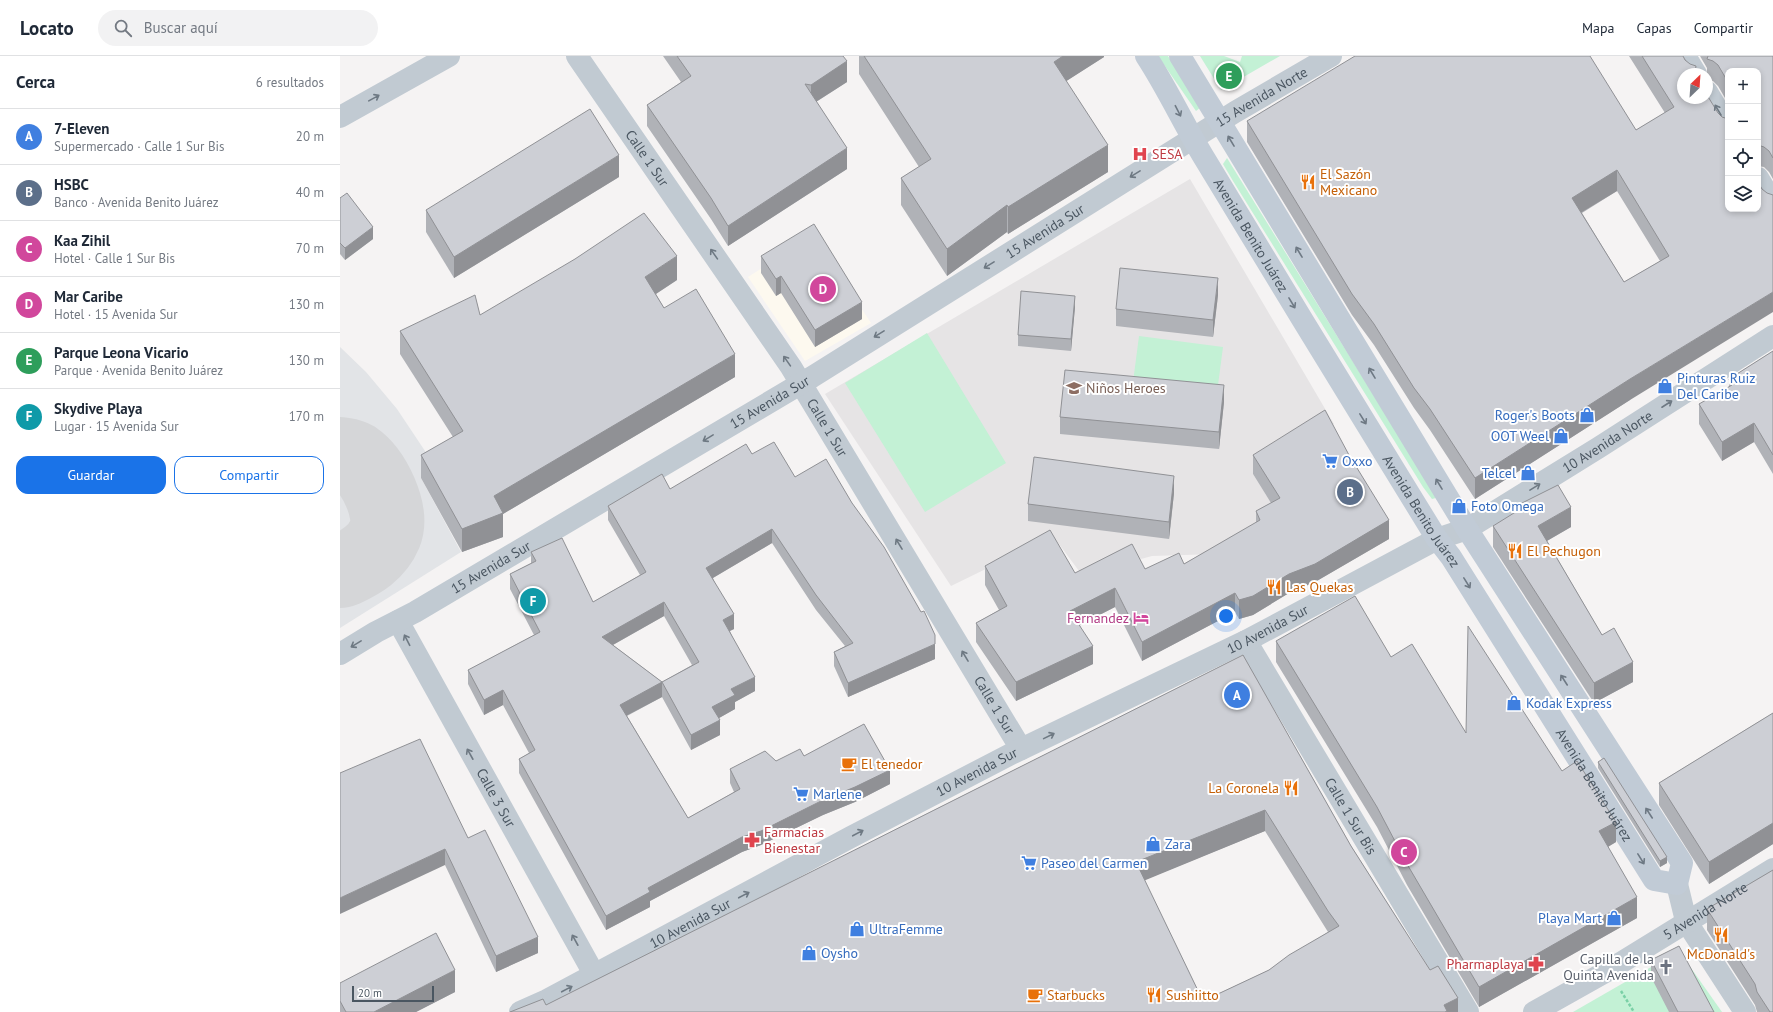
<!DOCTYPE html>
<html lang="es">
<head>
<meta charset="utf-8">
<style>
  :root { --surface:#fff; --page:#f2f2f3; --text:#1f2937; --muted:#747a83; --line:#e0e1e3; --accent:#1a73e8 }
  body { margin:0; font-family:"PT Sans",sans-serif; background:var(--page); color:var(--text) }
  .controls { position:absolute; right:12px; top:12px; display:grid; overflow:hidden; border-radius:8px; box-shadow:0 2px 6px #0003 }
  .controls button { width:36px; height:36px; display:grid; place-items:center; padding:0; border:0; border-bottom:1px solid var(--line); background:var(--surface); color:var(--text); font:20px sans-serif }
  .compass { position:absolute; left:1337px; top:12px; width:36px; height:36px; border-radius:50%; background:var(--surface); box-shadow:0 2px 6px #0003; rotate:25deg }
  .scale { position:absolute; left:12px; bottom:10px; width:82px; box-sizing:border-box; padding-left:4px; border:2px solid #4a5661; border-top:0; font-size:11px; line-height:14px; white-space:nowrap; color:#4a5661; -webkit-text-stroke:3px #fff; paint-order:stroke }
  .you { position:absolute; left:886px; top:560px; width:14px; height:14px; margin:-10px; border:3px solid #fff; border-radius:50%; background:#1a73e8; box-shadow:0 0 0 6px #1a73e833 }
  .badge { display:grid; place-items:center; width:26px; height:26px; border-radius:50%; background:var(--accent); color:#fff; font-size:13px; font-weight:700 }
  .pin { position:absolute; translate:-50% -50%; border:2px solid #fff; box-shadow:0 1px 4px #0006 }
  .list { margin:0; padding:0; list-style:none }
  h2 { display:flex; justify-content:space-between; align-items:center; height:52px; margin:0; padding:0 16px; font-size:17px }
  h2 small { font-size:13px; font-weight:400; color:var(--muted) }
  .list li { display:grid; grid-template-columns:26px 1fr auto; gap:12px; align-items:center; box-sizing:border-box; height:56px; padding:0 16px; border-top:1px solid var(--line) }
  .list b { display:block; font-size:15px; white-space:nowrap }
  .list p { margin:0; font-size:13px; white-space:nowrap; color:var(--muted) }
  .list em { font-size:13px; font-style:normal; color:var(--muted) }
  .actions { display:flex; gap:8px; padding:12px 16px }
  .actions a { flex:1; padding:9px 0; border:1px solid var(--accent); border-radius:12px; text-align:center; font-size:14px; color:var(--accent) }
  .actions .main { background:var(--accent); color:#fff }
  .icon { flex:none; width:22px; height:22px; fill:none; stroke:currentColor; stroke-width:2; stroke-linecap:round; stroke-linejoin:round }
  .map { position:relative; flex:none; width:1433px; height:956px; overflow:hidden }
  header { display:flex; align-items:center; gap:24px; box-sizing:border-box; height:56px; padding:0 20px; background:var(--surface); border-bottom:1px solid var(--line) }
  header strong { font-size:19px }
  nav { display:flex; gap:22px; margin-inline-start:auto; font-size:14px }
  .search { width:280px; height:36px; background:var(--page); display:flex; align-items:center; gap:10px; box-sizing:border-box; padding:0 14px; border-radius:22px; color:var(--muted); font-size:15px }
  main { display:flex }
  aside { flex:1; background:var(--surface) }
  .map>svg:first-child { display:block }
</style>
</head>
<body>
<header>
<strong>Locato</strong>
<div class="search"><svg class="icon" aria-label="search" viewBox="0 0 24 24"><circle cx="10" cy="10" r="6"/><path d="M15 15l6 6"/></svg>Buscar aquí</div>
<nav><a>Mapa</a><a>Capas</a><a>Compartir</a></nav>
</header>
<main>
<aside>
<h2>Cerca<small>6 resultados</small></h2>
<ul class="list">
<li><span class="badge" style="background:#3f7fe0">A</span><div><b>7-Eleven</b><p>Supermercado · Calle 1 Sur Bis</p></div><em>20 m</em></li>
<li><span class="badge" style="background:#5c6f8a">B</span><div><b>HSBC</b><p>Banco · Avenida Benito Juárez</p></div><em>40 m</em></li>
<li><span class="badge" style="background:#d1479c">C</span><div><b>Kaa Zihil</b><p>Hotel · Calle 1 Sur Bis</p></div><em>70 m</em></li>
<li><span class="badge" style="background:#d1479c">D</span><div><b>Mar Caribe</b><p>Hotel · 15 Avenida Sur</p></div><em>130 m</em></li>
<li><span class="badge" style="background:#2e9e5b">E</span><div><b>Parque Leona Vicario</b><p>Parque · Avenida Benito Juárez</p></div><em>130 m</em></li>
<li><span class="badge" style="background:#0f9aa8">F</span><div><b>Skydive Playa</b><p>Lugar · 15 Avenida Sur</p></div><em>170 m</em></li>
</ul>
<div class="actions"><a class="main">Guardar</a><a>Compartir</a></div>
</aside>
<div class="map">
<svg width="1433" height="956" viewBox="0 0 1433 956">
  <rect width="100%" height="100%" fill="#f5f3f3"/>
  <!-- commercial -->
  <path fill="#fdf9ef" d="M 473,179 L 531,267 L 465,305 L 408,221 Z"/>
  <!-- education -->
  <path fill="#e6e4e5" d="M 850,123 L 994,368 L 913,418 L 940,461 L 876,498 L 812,500 L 742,519 L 713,480 L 611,530 L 485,338 Z"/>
  <!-- airport -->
  <path fill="#e2e4e7" d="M 0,291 L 26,316 L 57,353 L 97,413 L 81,422 L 121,496 L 0,572 Z"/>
  <!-- green -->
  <g fill="#c3f1d5">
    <path d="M 818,0 L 828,0 L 861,51 L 856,55 Z"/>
    <path d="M 860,0 L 884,0 L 900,6 L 902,0 L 940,0 L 881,34 Z"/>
    <path d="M 887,102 L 1088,427 L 1096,442 L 1092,443 L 1083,431 L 893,125 L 883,108 Z"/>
    <path d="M 587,277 L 666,407 L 585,456 L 505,327 Z"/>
    <path d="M 799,280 L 883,291 L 877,337 L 793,326 Z"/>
    <path d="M 1339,895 L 1382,956 L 1233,956 Z"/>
  </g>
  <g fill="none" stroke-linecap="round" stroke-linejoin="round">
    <!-- taxiway -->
    <path stroke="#d5d6d8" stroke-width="74" d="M 0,398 C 5,399 10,399 15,402 C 34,415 54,456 45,478 C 37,497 21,506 4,514 L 0,515"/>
    <!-- path -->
    <path stroke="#7ad0a6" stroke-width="2.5" stroke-dasharray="3 2" stroke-linecap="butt" d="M 1281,935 L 1294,956"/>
    <!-- street -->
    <g stroke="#c1cad2" stroke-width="22">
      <path id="s1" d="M 237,0 L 451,311 L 681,693"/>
      <path d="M 1345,0 L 1356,18"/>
      <path d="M 1367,36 L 1388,71"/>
      <path d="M 0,61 L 109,0"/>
      <path d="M 1418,122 L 1433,147"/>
      <path id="s2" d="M 58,565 L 254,918"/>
      <path id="s3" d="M 906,585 L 1128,956"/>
      <path id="s4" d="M 0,598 L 36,576 L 75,556 L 472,321 L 895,56 L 991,0"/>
      <path d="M 1337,828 L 1346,865 L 1405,956"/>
      <path id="s5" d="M 180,956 L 207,944 L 511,781 L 673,697 L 906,585 L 1097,483 L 1127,473 L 1258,392 L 1433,280"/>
      <path id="s6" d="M 1194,956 L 1269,914 L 1433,813"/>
    </g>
    <!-- secondary -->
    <path stroke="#c1cbd6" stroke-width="22" id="s7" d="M 806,0 C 827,32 843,67 863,100 C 940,228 1019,356 1097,483 L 1111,501 L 1314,824 L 1337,828 L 1342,807 L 1127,473 L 840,0"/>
  </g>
  <!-- wall -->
  <g fill="#b0b2b7" fill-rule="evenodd">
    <path d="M 323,0 L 503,0 L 507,26 L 476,46 L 507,113 L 388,190 L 371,163 L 307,70 L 307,49 L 341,26 Z"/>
    <path d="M 519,0 L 764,0 L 764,1 L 726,25 L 768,116 L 668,178 L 667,176 L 607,220 L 561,149 L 561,122 L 579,111 L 519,18 Z"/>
    <path d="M 1289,0 L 1343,0 L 1356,18 L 1343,18 L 1378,57 L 1290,344 L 1135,443 L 1090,374 L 1074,352 L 1034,289 L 1012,259 L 907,86 L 907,65 L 1296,74 L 1325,57 ZM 1277,135 L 1320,205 L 1284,226 L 1242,157 Z"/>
    <path d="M 1360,0 L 1433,0 L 1433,123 L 1429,116 L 1424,111 L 1418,110 L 1418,15 L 1388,15 L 1388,47 L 1378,30 L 1373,25 L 1367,24 L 1367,12 Z"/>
    <path d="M 279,121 L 114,222 L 86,176 L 86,154 Z"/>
    <path d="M 0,142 L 33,183 L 5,204 L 0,198 Z"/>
    <path d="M 421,200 L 522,263 L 475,291 L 441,237 L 436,240 L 421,217 Z"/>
    <path d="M 337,224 L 316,238 L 324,252 L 395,321 L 163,458 L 163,481 L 122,496 L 81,422 L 81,399 L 113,381 L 60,298 L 60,275 L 140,259 Z"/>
    <path d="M 878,239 L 873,281 L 776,270 L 776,253 Z"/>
    <path d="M 735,251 L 731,295 L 678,290 L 678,279 Z"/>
    <path d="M 1433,295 L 1433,418 L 1414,386 L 1382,405 L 1359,368 L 1359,348 L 1389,331 L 1389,323 Z"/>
    <path d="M 884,346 L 879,393 L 720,378 L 720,361 Z"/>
    <path d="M 412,398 L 455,421 L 595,603 L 508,641 L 494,610 L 494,596 L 505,590 L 476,554 L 432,487 L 373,522 L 394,573 L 390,575 L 415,635 L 395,646 L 395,653 L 379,662 L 380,679 L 351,694 L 322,641 L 287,660 L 348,762 L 394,736 L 390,727 L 390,713 L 464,700 L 550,728 L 515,746 L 483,759 L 421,789 L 402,796 L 310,845 L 310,851 L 266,874 L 179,717 L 179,703 L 189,697 L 163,649 L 144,659 L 128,628 L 128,614 L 194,579 L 170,533 L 170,518 L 191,507 L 191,496 L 253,546 L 300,519 L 268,464 L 268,450 L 330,433 ZM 324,560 L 352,609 L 322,626 L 273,589 Z"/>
    <path d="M 913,399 L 1049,483 L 975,526 L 949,537 L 913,559 L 899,563 L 895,556 L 802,605 L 775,551 L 740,569 L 753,608 L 676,645 L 636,586 L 636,567 L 659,554 L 645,529 L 645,510 L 735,517 L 805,513 L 844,508 L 916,467 L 916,455 L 931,447 L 913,418 Z"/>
    <path d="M 834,437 L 829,483 L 688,465 L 688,448 Z"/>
    <path d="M 1180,448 L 1231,471 L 1207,485 L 1262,579 L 1293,626 L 1254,647 L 1153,491 L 1153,470 L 1180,453 Z"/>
    <path d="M 936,585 L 1051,601 L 1126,677 L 1222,715 L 1276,786 L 1268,791 L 1297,862 L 1139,951 L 1067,829 L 1037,771 L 936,606 Z"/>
    <path d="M 903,599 L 1011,790 L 1090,914 L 1118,956 L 206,949 ZM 925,775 L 988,876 L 929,914 L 863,945 L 804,824 Z"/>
    <path d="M 1433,657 L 1433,788 L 1369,828 L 1319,749 L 1319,727 Z"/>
    <path d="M 1258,706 L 1327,807 L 1320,811 L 1258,712 Z"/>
    <path d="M 0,717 L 128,782 L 198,897 L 156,916 L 105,809 Z"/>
    <path d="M 1433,814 L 1433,956 L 1417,956 L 1415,949 L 1367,874 L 1367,853 Z"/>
    <path d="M 1311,904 L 1374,956 L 1329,956 L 1311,921 Z"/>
    <path d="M 0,927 L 115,936 L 76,956 L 0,956 Z"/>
  </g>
  <!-- shaded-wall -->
  <g fill="#909195">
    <path d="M 723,0 L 764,0 L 764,1 L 714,33 L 714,6 Z"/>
    <path d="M 507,5 L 507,26 L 471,49 L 471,29 Z"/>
    <path d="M 768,89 L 768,116 L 668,178 L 668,151 Z"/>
    <path d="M 507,92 L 507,113 L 388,190 L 388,170 Z"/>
    <path d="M 279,99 L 279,121 L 114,222 L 114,201 Z"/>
    <path d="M 1277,114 L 1277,135 L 1232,162 L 1232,142 Z"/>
    <path d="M 667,149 L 667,176 L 607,220 L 607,193 Z"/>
    <path d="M 33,171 L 33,183 L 5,204 L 5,192 Z"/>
    <path d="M 337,200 L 337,224 L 305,245 L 305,221 Z"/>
    <path d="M 441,220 L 441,237 L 436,240 L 436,223 Z"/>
    <path d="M 878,222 L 878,239 L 873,281 L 873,264 Z"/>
    <path d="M 1433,236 L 1433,256 L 1290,344 L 1135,443 L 1135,422 L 1290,323 Z"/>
    <path d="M 735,240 L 735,251 L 731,295 L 731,283 Z"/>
    <path d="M 522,246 L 522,263 L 475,291 L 475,274 Z"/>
    <path d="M 395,298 L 395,321 L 163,458 L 163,481 L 122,496 L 122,473 L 154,440 Z"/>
    <path d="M 884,329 L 884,346 L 879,393 L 879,376 Z"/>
    <path d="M 1414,367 L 1414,386 L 1382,405 L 1382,386 Z"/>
    <path d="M 834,420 L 834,437 L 829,483 L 829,466 Z"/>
    <path d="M 1231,451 L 1231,471 L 1198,490 L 1198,470 Z"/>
    <path d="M 1049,464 L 1049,483 L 975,526 L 949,537 L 913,559 L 899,563 L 899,544 L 949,518 Z"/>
    <path d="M 432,473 L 432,487 L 366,526 L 366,512 Z"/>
    <path d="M 775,532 L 775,551 L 730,574 L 730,555 Z"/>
    <path d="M 895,537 L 895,556 L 802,605 L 802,586 Z"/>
    <path d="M 324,546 L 324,560 L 262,595 L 262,581 Z"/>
    <path d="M 394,558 L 394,573 L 383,578 L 383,564 Z"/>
    <path d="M 595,588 L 595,603 L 508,641 L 508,627 Z"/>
    <path d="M 753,590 L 753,608 L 676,645 L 676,626 Z"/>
    <path d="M 1293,606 L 1293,626 L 1254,647 L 1254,627 Z"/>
    <path d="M 415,621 L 415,635 L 395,646 L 395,653 L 372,666 L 372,651 L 391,633 Z"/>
    <path d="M 322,626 L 322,641 L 280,663 L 280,649 Z"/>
    <path d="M 163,634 L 163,649 L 144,659 L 144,644 Z"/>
    <path d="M 380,664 L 380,679 L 351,694 L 351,679 Z"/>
    <path d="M 550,714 L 550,728 L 515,746 L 483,759 L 421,789 L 402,796 L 310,845 L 310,851 L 266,874 L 266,860 L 308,832 L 402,781 Z"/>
    <path d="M 925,754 L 925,775 L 796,828 L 796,806 Z"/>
    <path d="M 1276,766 L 1276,786 L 1259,796 L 1259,775 Z"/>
    <path d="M 1433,767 L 1433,788 L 1369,828 L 1369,806 Z"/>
    <path d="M 105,793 L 105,809 L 0,858 L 0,842 Z"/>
    <path d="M 1327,801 L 1327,807 L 1320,811 L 1320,805 Z"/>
    <path d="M 1297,841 L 1297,862 L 1139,951 L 1139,931 Z"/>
    <path d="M 198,881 L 198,897 L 156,916 L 156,900 Z"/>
    <path d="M 115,914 L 115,936 L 76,956 L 34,956 Z"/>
    <path d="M 1118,942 L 1118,956 L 1104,956 L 1104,949 Z"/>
  </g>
  <!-- building -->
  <g fill="#cdcfd5" stroke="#909195" fill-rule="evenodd">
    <path d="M 337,0 L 503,0 L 507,5 L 471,29 L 465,28 L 507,92 L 388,170 L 371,142 L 307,49 L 351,20 Z"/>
    <path d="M 524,0 L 723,0 L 714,6 L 768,89 L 668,151 L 667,149 L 607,193 L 561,122 L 591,103 Z"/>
    <path d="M 1015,0 L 1250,0 L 1296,74 L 1334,51 L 1302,0 L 1343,0 L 1345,4 L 1350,8 L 1356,10 L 1355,16 L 1355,18 L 1343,18 L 1343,42 L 1367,42 L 1367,39 L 1378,57 L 1382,61 L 1388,63 L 1388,153 L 1418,153 L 1418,126 L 1422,133 L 1427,137 L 1433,139 L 1433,236 L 1290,323 L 1135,422 L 1090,353 L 1074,332 L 1034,268 L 1012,238 L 907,65 ZM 1277,114 L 1329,200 L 1284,226 L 1232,142 Z"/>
    <path d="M 1368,0 L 1433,0 L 1433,102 L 1429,95 L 1424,91 L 1418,89 L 1418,15 L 1388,15 L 1388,26 L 1378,9 L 1373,5 L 1367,3 Z"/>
    <path d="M 250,53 L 279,99 L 114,201 L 86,154 Z"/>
    <path d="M 7,137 L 33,171 L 5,192 L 0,187 L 0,142 Z"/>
    <path d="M 304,157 L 337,200 L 305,221 L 324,252 L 356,233 L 395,298 L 154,440 L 163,457 L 122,473 L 81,399 L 123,375 L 60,275 L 135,239 L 140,259 L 235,203 Z"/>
    <path d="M 474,168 L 522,246 L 475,274 L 441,220 L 436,223 L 421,200 Z"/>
    <path d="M 780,212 L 878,222 L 873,264 L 776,253 Z"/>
    <path d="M 681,235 L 735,240 L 731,283 L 678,279 Z"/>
    <path d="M 1433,295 L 1433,399 L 1414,367 L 1382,386 L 1359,348 L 1392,329 L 1389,323 Z"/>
    <path d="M 725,314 L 884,329 L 879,376 L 720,361 Z"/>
    <path d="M 985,354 L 1009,399 L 1049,464 L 975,508 L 949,518 L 913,540 L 899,544 L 895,537 L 802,586 L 775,532 L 730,555 L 753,590 L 676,626 L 636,567 L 667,550 L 645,510 L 710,474 L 735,517 L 792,488 L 805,513 L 839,497 L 844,508 L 920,464 L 916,455 L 940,442 L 913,399 Z"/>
    <path d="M 434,386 L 455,421 L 486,403 L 512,447 L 544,491 L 581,556 L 584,555 L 595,579 L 595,588 L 508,627 L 494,596 L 513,587 L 476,539 L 432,473 L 366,512 L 394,558 L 383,564 L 415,621 L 391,633 L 395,639 L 372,651 L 380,664 L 351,679 L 322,626 L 280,649 L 348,762 L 400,733 L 390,713 L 425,695 L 436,705 L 460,693 L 464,700 L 524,668 L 550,714 L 515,731 L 483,744 L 421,775 L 402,781 L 308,832 L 310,836 L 266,860 L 179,703 L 195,694 L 163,634 L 144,644 L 128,614 L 200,576 L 170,518 L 196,505 L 191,496 L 222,482 L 253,546 L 306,516 L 268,450 L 322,418 L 330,433 L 406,388 L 412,398 ZM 324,546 L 359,606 L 322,626 L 262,581 Z"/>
    <path d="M 694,401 L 834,420 L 829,466 L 688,448 Z"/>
    <path d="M 1218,429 L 1231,451 L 1198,470 L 1262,579 L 1274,572 L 1293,606 L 1254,627 L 1153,470 L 1182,452 L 1180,448 Z"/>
    <path d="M 1015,540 L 1051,601 L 1072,588 L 1126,677 L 1128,570 L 1222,715 L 1237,705 L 1276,766 L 1259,775 L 1297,841 L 1139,931 L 1067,808 L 1037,751 L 936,585 Z"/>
    <path d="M 903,599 L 1011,790 L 1090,914 L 1098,910 L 1118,942 L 1104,949 L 1107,955 L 1105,956 L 170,956 L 203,943 L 206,949 ZM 925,754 L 988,855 L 999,870 L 949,899 L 929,914 L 863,945 L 796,806 Z"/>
    <path d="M 1433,657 L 1433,767 L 1369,806 L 1319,727 Z"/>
    <path d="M 80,683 L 128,782 L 145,774 L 198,881 L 156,900 L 105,793 L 0,842 L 0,717 Z"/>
    <path d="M 1264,702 L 1327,801 L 1320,805 L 1258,706 Z"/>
    <path d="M 1433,814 L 1433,956 L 1430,956 L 1417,936 L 1415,928 L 1367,853 Z"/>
    <path d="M 96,877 L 115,914 L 34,956 L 6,956 L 0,945 L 0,927 Z"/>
    <path d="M 1339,890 L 1374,956 L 1338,956 L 1311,904 Z"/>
  </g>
  <!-- one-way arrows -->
  <defs><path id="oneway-shaft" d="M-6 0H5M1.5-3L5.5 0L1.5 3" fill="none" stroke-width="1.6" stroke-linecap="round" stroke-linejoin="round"/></defs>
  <g stroke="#6e7983">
    <use href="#oneway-shaft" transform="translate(34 42) rotate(-29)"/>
    <use href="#oneway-shaft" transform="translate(1378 54) rotate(-121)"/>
    <use href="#oneway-shaft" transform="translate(795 118) rotate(148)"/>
    <use href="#oneway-shaft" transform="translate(374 198) rotate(-125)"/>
    <use href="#oneway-shaft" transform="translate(649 209) rotate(148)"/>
    <use href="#oneway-shaft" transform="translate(539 278) rotate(148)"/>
    <use href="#oneway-shaft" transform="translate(447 305) rotate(-125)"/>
    <use href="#oneway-shaft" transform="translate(1327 348) rotate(-33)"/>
    <use href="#oneway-shaft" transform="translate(368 382) rotate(149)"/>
    <use href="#oneway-shaft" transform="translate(1195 431) rotate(-32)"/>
    <use href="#oneway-shaft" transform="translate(559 488) rotate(-121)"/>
    <use href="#oneway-shaft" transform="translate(67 584) rotate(-117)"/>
    <use href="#oneway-shaft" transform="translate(16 588) rotate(149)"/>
    <use href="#oneway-shaft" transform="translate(625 600) rotate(-121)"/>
    <use href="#oneway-shaft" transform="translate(709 680) rotate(-26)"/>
    <use href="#oneway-shaft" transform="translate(130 698) rotate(-119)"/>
    <use href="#oneway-shaft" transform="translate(518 777) rotate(-28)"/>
    <use href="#oneway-shaft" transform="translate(404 839) rotate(-28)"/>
    <use href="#oneway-shaft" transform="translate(235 884) rotate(-119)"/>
    <use href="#oneway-shaft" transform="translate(227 933) rotate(-28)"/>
  </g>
  <g stroke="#6e7984">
    <use href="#oneway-shaft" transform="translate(838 55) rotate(63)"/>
    <use href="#oneway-shaft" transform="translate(891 85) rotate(-121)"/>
    <use href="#oneway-shaft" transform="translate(959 196) rotate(-121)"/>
    <use href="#oneway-shaft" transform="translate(952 247) rotate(59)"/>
    <use href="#oneway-shaft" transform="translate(1032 317) rotate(-121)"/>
    <use href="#oneway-shaft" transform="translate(1023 363) rotate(58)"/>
    <use href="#oneway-shaft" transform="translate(1099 428) rotate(-121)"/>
    <use href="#oneway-shaft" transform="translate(1127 527) rotate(58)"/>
    <use href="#oneway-shaft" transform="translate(1224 624) rotate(-123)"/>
    <use href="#oneway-shaft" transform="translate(1309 757) rotate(-123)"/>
    <use href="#oneway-shaft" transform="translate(1301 803) rotate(58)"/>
  </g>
  <!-- icons -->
  <defs>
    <symbol id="hospital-bare" viewBox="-9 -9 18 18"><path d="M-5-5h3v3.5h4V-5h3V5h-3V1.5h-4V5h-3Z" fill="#e0444e" stroke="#fff" stroke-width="2.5" paint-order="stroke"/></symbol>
    <symbol id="restaurant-bare" viewBox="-9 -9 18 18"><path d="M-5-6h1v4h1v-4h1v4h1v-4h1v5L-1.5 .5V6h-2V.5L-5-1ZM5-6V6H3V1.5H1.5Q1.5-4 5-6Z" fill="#e8710a" stroke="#fff" stroke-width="2.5" paint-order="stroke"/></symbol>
    <symbol id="shop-bare" viewBox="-9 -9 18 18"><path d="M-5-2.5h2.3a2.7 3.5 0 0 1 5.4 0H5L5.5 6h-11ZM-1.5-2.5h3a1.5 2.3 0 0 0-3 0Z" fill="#3f7fe0" stroke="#fff" stroke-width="2.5" paint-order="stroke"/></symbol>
    <symbol id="school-bare" viewBox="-9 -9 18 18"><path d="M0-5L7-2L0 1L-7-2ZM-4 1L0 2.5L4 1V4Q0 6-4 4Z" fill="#8d6e63" stroke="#fff" stroke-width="2.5" paint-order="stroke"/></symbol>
    <symbol id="supermarket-bare" viewBox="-9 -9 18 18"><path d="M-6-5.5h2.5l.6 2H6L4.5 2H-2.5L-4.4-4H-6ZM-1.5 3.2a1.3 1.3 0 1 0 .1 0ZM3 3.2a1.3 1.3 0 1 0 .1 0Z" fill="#3f7fe0" stroke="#fff" stroke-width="2.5" paint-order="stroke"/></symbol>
    <symbol id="hotel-bare" viewBox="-9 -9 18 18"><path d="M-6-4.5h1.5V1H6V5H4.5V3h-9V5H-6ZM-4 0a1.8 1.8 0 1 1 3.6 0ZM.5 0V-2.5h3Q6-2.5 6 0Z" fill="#d1479c" stroke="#fff" stroke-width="2.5" paint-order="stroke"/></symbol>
    <symbol id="cafe-bare" viewBox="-9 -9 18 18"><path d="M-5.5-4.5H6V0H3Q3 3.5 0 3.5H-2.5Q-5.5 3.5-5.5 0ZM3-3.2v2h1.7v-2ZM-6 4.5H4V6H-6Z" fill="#e8710a" stroke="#fff" stroke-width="2.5" paint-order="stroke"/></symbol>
    <symbol id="pharmacy-bare" viewBox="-9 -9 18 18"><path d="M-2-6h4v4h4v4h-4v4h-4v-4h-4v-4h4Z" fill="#e0444e" stroke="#fff" stroke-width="2.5" paint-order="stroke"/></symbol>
    <symbol id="church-bare" viewBox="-9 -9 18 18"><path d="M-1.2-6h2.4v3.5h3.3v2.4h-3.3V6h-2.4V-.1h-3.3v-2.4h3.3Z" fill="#6b7280" stroke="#fff" stroke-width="2.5" paint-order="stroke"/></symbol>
  </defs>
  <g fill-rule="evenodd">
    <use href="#hospital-bare" x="789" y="87" width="22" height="22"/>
    <use href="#restaurant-bare" x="957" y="115" width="22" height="22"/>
    <use href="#shop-bare" x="1314" y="319" width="22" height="22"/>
    <use href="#school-bare" x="723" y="321" width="22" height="22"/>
    <use href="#shop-bare" x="1236" y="348" width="22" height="22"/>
    <use href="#shop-bare" x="1210" y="369" width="22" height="22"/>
    <use href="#supermarket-bare" x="979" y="394" width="22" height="22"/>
    <use href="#shop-bare" x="1177" y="406" width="22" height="22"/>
    <use href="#shop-bare" x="1108" y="439" width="22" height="22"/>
    <use href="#restaurant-bare" x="1164" y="484" width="22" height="22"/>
    <use href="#restaurant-bare" x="923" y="520" width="22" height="22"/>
    <use href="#hotel-bare" x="790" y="551" width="22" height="22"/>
    <use href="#shop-bare" x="1163" y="636" width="22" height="22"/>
    <use href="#cafe-bare" x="498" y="697" width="22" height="22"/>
    <use href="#restaurant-bare" x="940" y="721" width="22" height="22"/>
    <use href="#supermarket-bare" x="450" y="727" width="22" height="22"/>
    <use href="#pharmacy-bare" x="401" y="773" width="22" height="22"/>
    <use href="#shop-bare" x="802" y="777" width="22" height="22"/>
    <use href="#supermarket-bare" x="678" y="796" width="22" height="22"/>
    <use href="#shop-bare" x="1263" y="851" width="22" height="22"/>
    <use href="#shop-bare" x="506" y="862" width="22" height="22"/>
    <use href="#restaurant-bare" x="1370" y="868" width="22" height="22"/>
    <use href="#shop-bare" x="458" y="886" width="22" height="22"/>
    <use href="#pharmacy-bare" x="1185" y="897" width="22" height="22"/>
    <use href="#church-bare" x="1315" y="900" width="22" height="22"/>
    <use href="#cafe-bare" x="684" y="928" width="22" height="22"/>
    <use href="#restaurant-bare" x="803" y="928" width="22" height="22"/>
  </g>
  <g text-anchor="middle" stroke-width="4" stroke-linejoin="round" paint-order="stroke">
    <!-- street labels -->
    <g font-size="14" fill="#4a5661" stroke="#fff">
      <text dy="5" stroke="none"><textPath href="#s4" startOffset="1077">15 Avenida Norte</textPath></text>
      <text dy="5" stroke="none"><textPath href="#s1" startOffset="124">Calle 1 Sur</textPath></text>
      <text dy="5" stroke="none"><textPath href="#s4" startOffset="822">15 Avenida Sur</textPath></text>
      <text dy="5" stroke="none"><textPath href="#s7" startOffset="208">Avenida Benito Juárez</textPath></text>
      <text dy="5" stroke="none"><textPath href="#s4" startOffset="498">15 Avenida Sur</textPath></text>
      <text dy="5" stroke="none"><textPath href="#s1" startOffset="448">Calle 1 Sur</textPath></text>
      <text dy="5" stroke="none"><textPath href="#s5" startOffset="1229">10 Avenida Norte</textPath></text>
      <text dy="5" stroke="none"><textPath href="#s7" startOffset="532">Avenida Benito Juárez</textPath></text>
      <text dy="5" stroke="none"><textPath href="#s4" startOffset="174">15 Avenida Sur</textPath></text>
      <text dy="5" stroke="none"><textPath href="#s5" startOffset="840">10 Avenida Sur</textPath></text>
      <text dy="5" stroke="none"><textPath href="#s1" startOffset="772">Calle 1 Sur</textPath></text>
      <text dy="5" stroke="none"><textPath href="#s5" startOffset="516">10 Avenida Sur</textPath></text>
      <text dy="5" stroke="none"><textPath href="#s7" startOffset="856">Avenida Benito Juárez</textPath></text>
      <text dy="5" stroke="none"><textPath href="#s2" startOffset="202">Calle 3 Sur</textPath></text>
      <text dy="5" stroke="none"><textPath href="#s3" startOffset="204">Calle 1 Sur Bis</textPath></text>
      <text dy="5" stroke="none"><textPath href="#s6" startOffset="199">5 Avenida Norte</textPath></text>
      <text dy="5" stroke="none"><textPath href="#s5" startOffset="192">10 Avenida Sur</textPath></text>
    </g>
    <!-- health labels -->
    <g font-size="14" fill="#be3a42" stroke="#fff" text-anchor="start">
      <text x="812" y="103">SESA</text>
      <text x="424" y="781">Farmacias<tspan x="424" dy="16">Bienestar</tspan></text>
      <text x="1184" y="913" text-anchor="end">Pharmaplaya</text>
    </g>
    <!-- food labels -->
    <g font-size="14" fill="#c56008" stroke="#fff" text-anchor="start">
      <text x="980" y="123">El Sazón<tspan x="980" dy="16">Mexicano</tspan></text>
      <text x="1187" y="500">El Pechugon</text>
      <text x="946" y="536">Las Quekas</text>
      <text x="521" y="713">El tenedor</text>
      <text x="939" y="737" text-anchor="end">La Coronela</text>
      <text x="1381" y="903" text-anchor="middle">McDonald's</text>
      <text x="707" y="944">Starbucks</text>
      <text x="826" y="944">Sushiitto</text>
    </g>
    <!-- shop labels -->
    <g font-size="14" fill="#366cbe" stroke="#fff" text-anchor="start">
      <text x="1337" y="327">Pinturas Ruiz<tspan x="1337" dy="16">Del Caribe</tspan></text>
      <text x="1235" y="364" text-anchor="end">Roger's Boots</text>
      <text x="1209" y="385" text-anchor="end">OOT Weel</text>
      <text x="1002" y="410">Oxxo</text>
      <text x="1176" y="422" text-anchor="end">Telcel</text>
      <text x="1131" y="455">Foto Omega</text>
      <text x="1186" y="652">Kodak Express</text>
      <text x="473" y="743">Marlene</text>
      <text x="825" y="793">Zara</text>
      <text x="701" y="812">Paseo del Carmen</text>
      <text x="1262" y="867" text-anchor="end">Playa Mart</text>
      <text x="529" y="878">UltraFemme</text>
      <text x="481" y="902">Oysho</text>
    </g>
    <!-- education labels -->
    <g font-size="14" fill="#785e54" stroke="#fff" text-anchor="start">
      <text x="746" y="337">Niños Heroes</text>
    </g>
    <!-- hotel labels -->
    <g font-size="14" fill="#b23c85" stroke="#fff" text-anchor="end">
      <text x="789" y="567">Fernandez</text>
    </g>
    <!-- worship labels -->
    <g font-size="14" fill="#5b616d" stroke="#fff" text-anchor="end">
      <text x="1314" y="908">Capilla de la<tspan x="1314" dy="16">Quinta Avenida</tspan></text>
    </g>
  </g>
</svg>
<div class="controls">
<button>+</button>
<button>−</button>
<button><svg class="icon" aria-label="locate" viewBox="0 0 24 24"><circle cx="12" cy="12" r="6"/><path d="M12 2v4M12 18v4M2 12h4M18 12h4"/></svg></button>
<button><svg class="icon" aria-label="layers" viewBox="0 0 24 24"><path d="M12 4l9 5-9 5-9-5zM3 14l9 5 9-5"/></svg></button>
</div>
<svg class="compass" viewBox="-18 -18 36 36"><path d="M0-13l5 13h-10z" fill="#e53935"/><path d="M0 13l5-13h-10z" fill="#747a83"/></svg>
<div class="scale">20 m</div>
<div class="you"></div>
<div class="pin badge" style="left:897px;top:639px;background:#3f7fe0">A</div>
<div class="pin badge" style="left:1010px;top:436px;background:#5c6f8a">B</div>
<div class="pin badge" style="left:1064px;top:796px;background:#d1479c">C</div>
<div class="pin badge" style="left:483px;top:233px;background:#d1479c">D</div>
<div class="pin badge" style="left:889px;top:20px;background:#2e9e5b">E</div>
<div class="pin badge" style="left:193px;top:545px;background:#0f9aa8">F</div>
</div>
</main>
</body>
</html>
